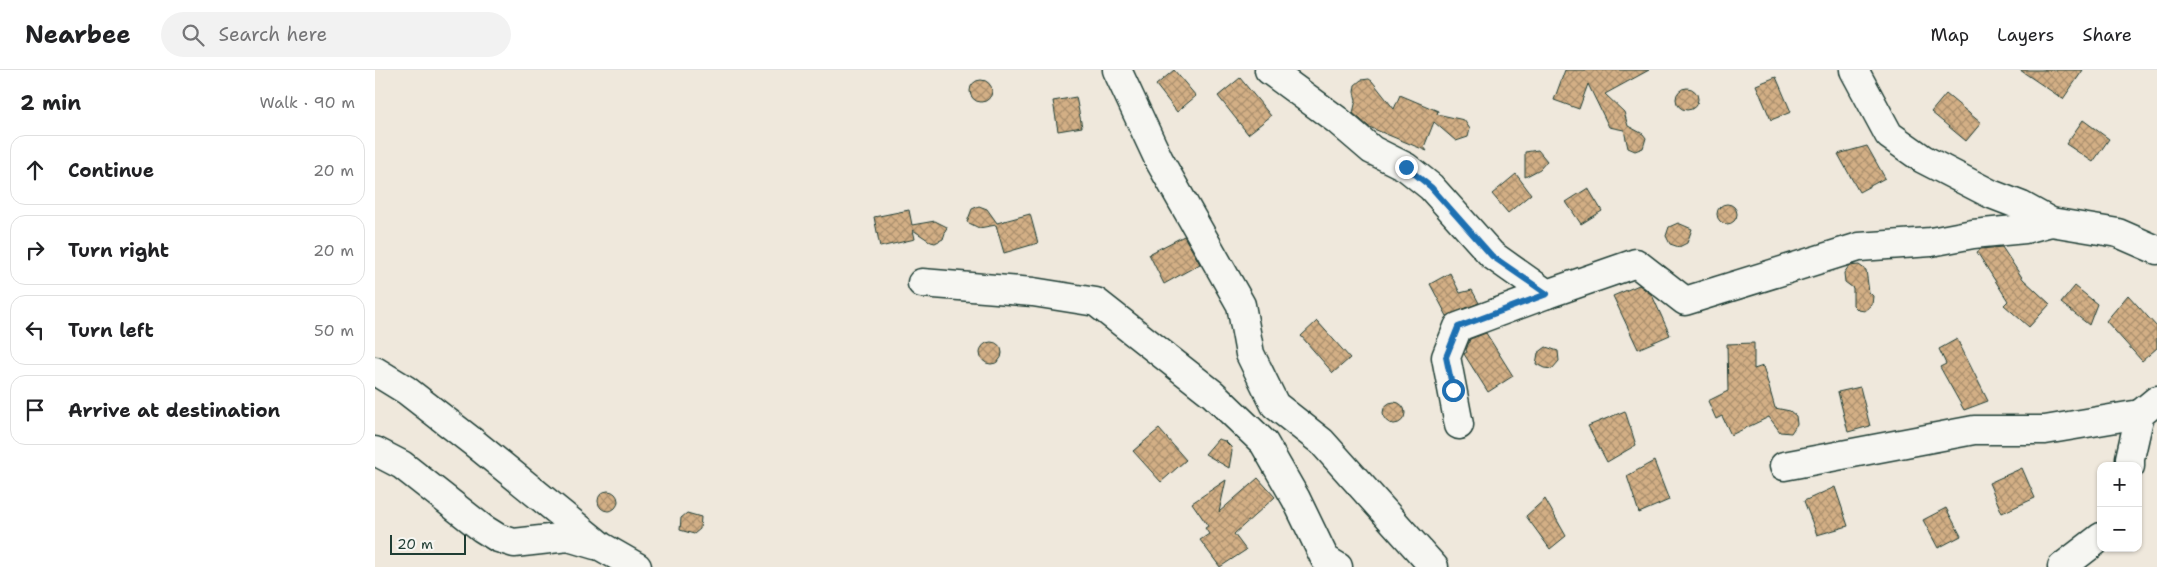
<!DOCTYPE html>
<html lang="en">
<head>
<meta charset="utf-8">
<style>
  :root { --surface:#fff; --page:#f2f2f2; --text:#202124; --muted:#757577; --line:#e0e0e0 }
  body { margin:0; font-family:"Shantell Sans",sans-serif; background:var(--page); color:var(--text) }
  .controls { position:absolute; right:15px; bottom:15px; display:grid; overflow:hidden; border-radius:10px; box-shadow:0 1px 4px #0004 }
  .controls button { width:45px; height:45px; display:grid; place-items:center; padding:0; border:0; border-bottom:1px solid var(--line); background:var(--surface); color:var(--text); font:25px sans-serif }
  .scale { position:absolute; left:15px; bottom:12px; width:76px; box-sizing:border-box; padding-left:5px; border:2px solid #1f3d34; border-top:0; font-size:14px; line-height:18px; white-space:nowrap; color:#1f3d34; -webkit-text-stroke:4px #f6f6f2; paint-order:stroke }
  .stop { position:absolute; width:15px; height:15px; margin:-11px; border:4px solid #1f6fb2; border-radius:50%; background:#fff }
  .stop.end { background:#1f6fb2; border-color:#fff; box-shadow:0 1px 5px #0008 }
  .list { margin:0; padding:0; list-style:none }
  h2 { display:flex; justify-content:space-between; align-items:center; height:65px; margin:0; padding:0 20px; font-size:21px }
  h2 small { font-size:16px; font-weight:400; color:var(--muted) }
  .list li { display:grid; grid-template-columns:32px 1fr auto; gap:15px; align-items:center; box-sizing:border-box; height:70px; margin:0 10px 10px; padding:0 10px; border:1px solid var(--line); border-radius:15px }
  .list b { display:block; font-size:19px; white-space:nowrap }
  .list em { font-size:16px; font-style:normal; color:var(--muted) }
  .icon { flex:none; width:28px; height:28px; fill:none; stroke:currentColor; stroke-width:2; stroke-linecap:round; stroke-linejoin:round }
  .map { position:relative; flex:none; width:1782px; height:497px; overflow:hidden }
  header { display:flex; align-items:center; gap:30px; box-sizing:border-box; height:70px; padding:0 25px; background:var(--surface); border-bottom:1px solid var(--line) }
  header strong { font-size:24px }
  nav { display:flex; gap:28px; margin-inline-start:auto; font-size:18px }
  .search { width:350px; height:45px; background:var(--page); display:flex; align-items:center; gap:12px; box-sizing:border-box; padding:0 18px; border-radius:28px; color:var(--muted); font-size:19px }
  main { display:flex }
  aside { flex:1; background:var(--surface) }
  .map>svg:first-child { display:block }
</style>
</head>
<body>
<header>
<strong>Nearbee</strong>
<div class="search"><svg class="icon" aria-label="search" viewBox="0 0 24 24"><circle cx="10" cy="10" r="6"/><path d="M15 15l6 6"/></svg>Search here</div>
<nav><a>Map</a><a>Layers</a><a>Share</a></nav>
</header>
<main>
<aside>
<h2>2 min<small>Walk · 90 m</small></h2>
<ul class="list">
<li><svg class="icon" aria-label="ahead" viewBox="0 0 24 24"><path d="M12 20V5M6 11l6-6 6 6"/></svg><div><b>Continue</b></div><em>20 m</em></li>
<li><svg class="icon" aria-label="right" viewBox="0 0 24 24"><path d="M7 20v-9h11M14 6l5 5-5 5"/></svg><div><b>Turn right</b></div><em>20 m</em></li>
<li><svg class="icon" aria-label="left" viewBox="0 0 24 24"><path d="M17 20v-9H6M10 6l-5 5 5 5"/></svg><div><b>Turn left</b></div><em>50 m</em></li>
<li><svg class="icon" aria-label="arrive" viewBox="0 0 24 24"><path d="M6 21V4h12l-3 4 3 4H6"/></svg><div><b>Arrive at destination</b></div></li>
</ul>
</aside>
<div class="map">
<svg width="1782" height="497" viewBox="0 0 1782 497">
  <defs>
    <pattern id="building-cross-hatch" width="8" height="8" patternUnits="userSpaceOnUse" patternTransform="scale(1.25)"><rect width="8" height="8" fill="#d3af85"/><path d="M0 0l8 8M0 8l8-8" fill="none" stroke="#ab906e"/></pattern>
  </defs>
  <rect width="100%" height="100%" fill="#efe8dc"/>
  <filter id="ink" filterUnits="userSpaceOnUse"><feTurbulence type="fractalNoise" baseFrequency=".02" numOctaves="2"/><feDisplacementMap in="SourceGraphic" scale="10" xChannelSelector="R" yChannelSelector="G"/><feConvolveMatrix kernelMatrix="1 2 1 2 8 2 1 2 1" color-interpolation-filters="sRGB"/></filter>
  <g filter="url(#ink)">
    <!-- building -->
    <g fill="url(#building-cross-hatch)" stroke="#1f3d34">
      <path d="M 799,0 L 821,26 L 802,42 L 781,15 Z"/>
      <path d="M 1190,0 L 1274,0 L 1230,24 L 1249,42 L 1253,56 L 1268,64 L 1271,68 L 1268,78 L 1260,81 L 1253,78 L 1249,60 L 1234,57 L 1213,14 L 1204,39 L 1179,30 Z"/>
      <path d="M 1645,0 L 1708,0 L 1688,29 Z"/>
      <path d="M 1401,7 L 1416,42 L 1396,50 L 1381,15 Z"/>
      <path d="M 865,8 L 896,46 L 873,64 L 843,26 Z"/>
      <path d="M 994,9 L 997,11 L 1019,39 L 1025,25 L 1063,41 L 1062,44 L 1089,50 L 1095,59 L 1093,67 L 1081,71 L 1059,52 L 1049,77 L 1052,81 L 994,57 L 978,43 L 981,30 L 979,22 L 980,15 L 986,10 Z"/>
      <circle cx="606" cy="21" r="11"/>
      <circle cx="1312" cy="29" r="11"/>
      <path d="M 1571,24 L 1606,53 L 1591,71 L 1556,42 Z"/>
      <path d="M 701,27 L 707,57 L 683,61 L 678,31 Z"/>
      <path d="M 1708,50 L 1734,69 L 1718,92 L 1691,74 Z"/>
      <path d="M 1492,76 L 1510,108 L 1484,122 L 1463,84 Z"/>
      <path d="M 1163,80 L 1172,91 L 1165,99 L 1150,107 L 1150,82 Z"/>
      <path d="M 1141,104 L 1156,124 L 1133,143 L 1117,124 Z"/>
      <path d="M 1213,118 L 1227,141 L 1206,154 L 1191,132 Z"/>
      <circle cx="1352" cy="144" r="10"/>
      <path d="M 604,136 L 612,139 L 622,153 L 655,144 L 663,173 L 629,183 L 621,155 L 604,158 L 592,152 L 597,139 Z"/>
      <path d="M 534,140 L 537,155 L 560,151 L 572,157 L 568,169 L 560,173 L 556,172 L 538,160 L 540,169 L 505,177 L 499,147 Z"/>
      <path d="M 1303,153 L 1317,159 L 1312,173 L 1304,177 L 1295,174 L 1291,166 L 1294,157 Z"/>
      <path d="M 809,166 L 825,194 L 789,214 L 774,184 Z"/>
      <path d="M 1627,177 L 1648,209 L 1675,234 L 1654,257 L 1629,235 L 1633,231 L 1602,182 L 1606,179 Z"/>
      <path d="M 1484,195 L 1491,200 L 1494,222 L 1498,226 L 1497,235 L 1490,241 L 1483,240 L 1478,235 L 1478,218 L 1470,212 L 1469,203 L 1474,196 Z"/>
      <path d="M 1075,203 L 1085,223 L 1097,220 L 1104,233 L 1072,246 L 1055,214 Z"/>
      <path d="M 1264,215 L 1277,225 L 1295,265 L 1263,279 L 1238,226 Z"/>
      <path d="M 1700,216 L 1722,234 L 1714,255 L 1686,233 Z"/>
      <path d="M 1753,225 L 1782,257 L 1782,278 L 1767,291 L 1731,251 Z"/>
      <path d="M 942,251 L 975,288 L 958,303 L 926,266 Z"/>
      <path d="M 1111,263 L 1138,306 L 1113,322 L 1089,284 L 1092,282 L 1091,280 L 1095,269 Z"/>
      <path d="M 1582,269 L 1613,331 L 1589,340 L 1565,297 L 1571,294 L 1564,279 Z"/>
      <circle cx="616" cy="283" r="11"/>
      <path d="M 1379,273 L 1379,299 L 1388,296 L 1400,338 L 1415,341 L 1421,346 L 1422,354 L 1416,363 L 1405,362 L 1394,347 L 1356,365 L 1347,346 L 1341,349 L 1333,331 L 1353,321 L 1352,274 Z"/>
      <path d="M 1171,277 L 1183,281 L 1184,291 L 1177,299 L 1169,298 L 1161,294 L 1163,283 Z"/>
      <path d="M 1485,317 L 1495,356 L 1473,362 L 1463,322 Z"/>
      <circle cx="1019" cy="343" r="11"/>
      <path d="M 1250,341 L 1261,375 L 1232,392 L 1213,356 Z"/>
      <path d="M 784,359 L 811,390 L 786,412 L 758,381 Z"/>
      <path d="M 843,369 L 850,371 L 856,377 L 857,381 L 854,398 L 830,384 Z"/>
      <path d="M 1279,391 L 1294,430 L 1264,443 L 1252,406 Z"/>
      <path d="M 1647,398 L 1660,428 L 1627,443 L 1614,413 Z"/>
      <path d="M 883,408 L 900,427 L 859,464 L 871,480 L 845,497 L 825,470 L 834,464 L 830,458 L 833,456 L 817,433 L 851,410 L 844,442 Z"/>
      <path d="M 1460,417 L 1473,456 L 1442,465 L 1429,431 Z"/>
      <circle cx="233" cy="431" r="10"/>
      <path d="M 1170,429 L 1191,466 L 1175,479 L 1151,446 Z"/>
      <path d="M 1571,438 L 1586,466 L 1563,478 L 1548,450 Z"/>
      <path d="M 312,443 L 326,447 L 325,459 L 319,464 L 305,460 L 306,448 Z"/>
    </g>
    <g fill="none" stroke-linecap="round" stroke-linejoin="round">
      <defs>
        <g id="minor">
          <path d="M 742,0 L 784,90 L 866,235 L 875,284 L 900,335 L 947,372 L 1059,497"/>
          <path d="M 894,0 L 962,50 L 997,80 L 1031,97 L 1056,117 L 1117,185 L 1172,224 L 1261,193 L 1310,231 L 1484,177 L 1556,172 L 1598,164 L 1650,159 L 1676,152"/>
          <path d="M 1479,0 L 1514,65 L 1548,89 L 1616,124 L 1647,136 L 1676,152 L 1743,163 L 1782,180"/>
          <path d="M 547,213 L 658,222 L 721,232 L 838,324 L 889,373 L 921,429 L 950,489 L 963,497"/>
          <path d="M 0,301 L 31,320 L 98,372 L 227,477 L 262,497"/>
          <path d="M 1084,355 L 1071,287 L 1083,257 L 1172,224"/>
          <path d="M 0,381 L 27,395 L 107,458 L 123,468 L 139,473 L 193,467 L 220,475"/>
          <path d="M 1409,396 L 1599,360 L 1670,360 L 1765,344"/>
          <path d="M 1755,396 L 1755,388 L 1765,344 L 1782,330"/>
          <path d="M 1687,497 L 1726,467"/>
        </g>
      </defs>
      <!-- minor casing -->
      <use href="#minor" stroke="#1f3d34" stroke-width="31"/>
      <!-- minor -->
      <use href="#minor" stroke="#f6f6f2" stroke-width="28"/>
    </g>
  </g>
  <g fill="none" stroke-linecap="round" stroke-linejoin="round" filter="url(#ink)">
    <!-- route -->
    <path stroke="#1f6fb2" stroke-width="6" d="M 1031,97 L 1056,117 L 1117,186 L 1172,224 L 1083,257 L 1071,287 L 1078,320"/>
  </g>
</svg>
<div class="controls">
<button>+</button>
<button>−</button>
</div>
<div class="scale">20 m</div>
<div class="stop" style="left:1078px;top:320px"></div>
<div class="stop end" style="left:1031px;top:97px"></div>
</div>
</main>
</body>
</html>
